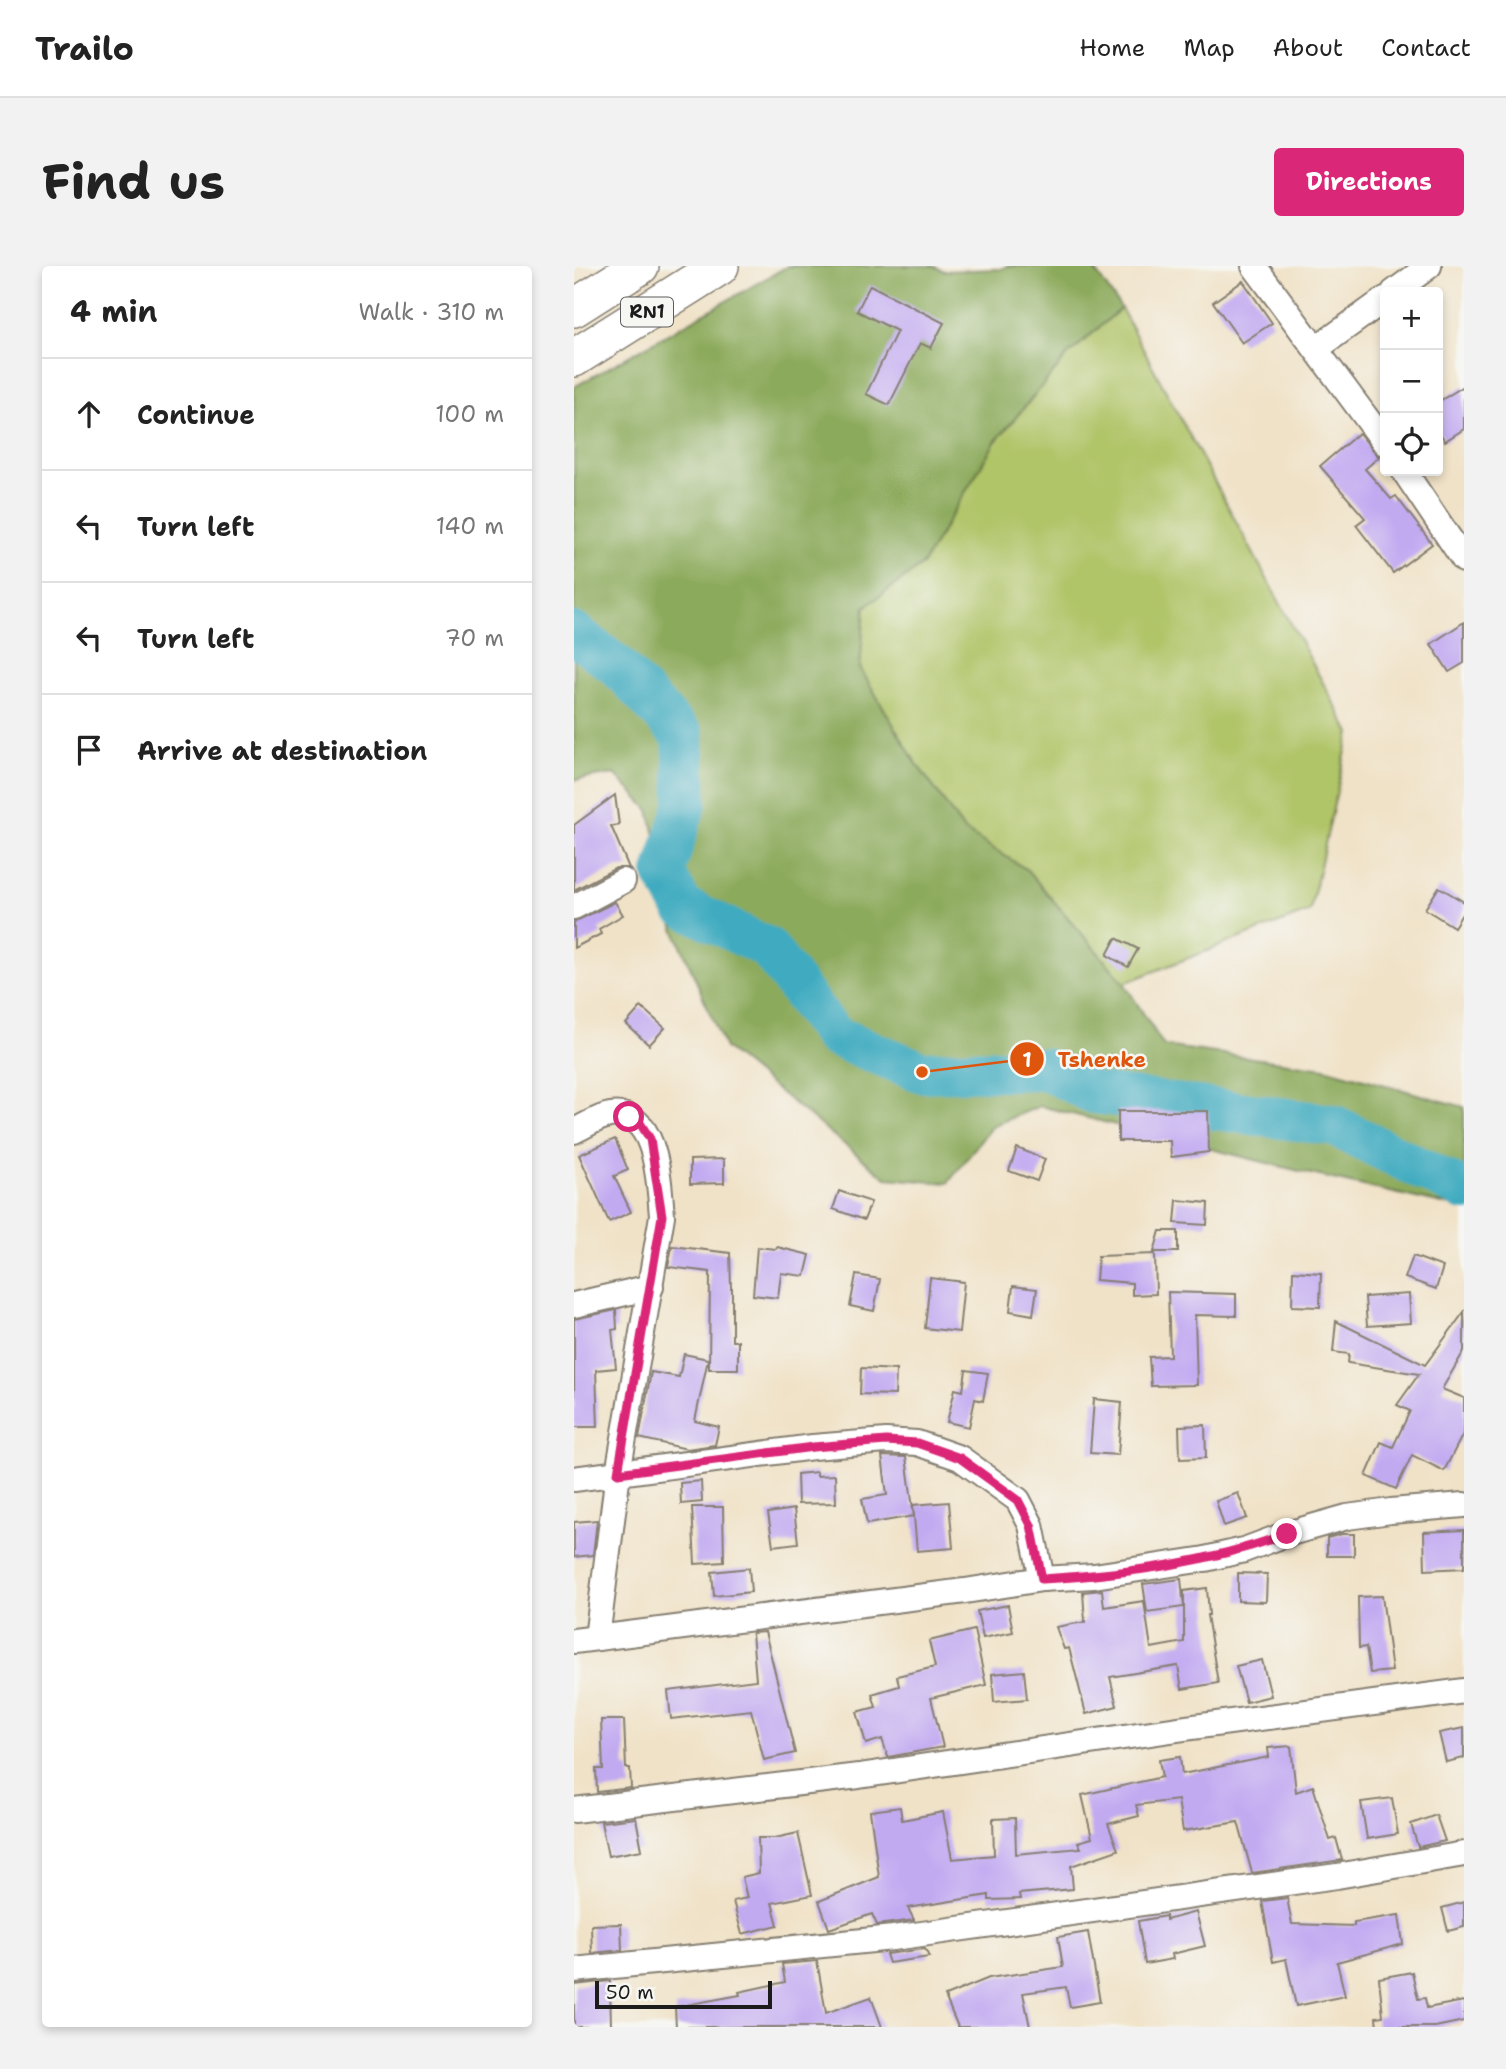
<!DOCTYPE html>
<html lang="en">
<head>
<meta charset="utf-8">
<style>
  :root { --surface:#fff; --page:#f2f2f2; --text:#222; --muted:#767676; --line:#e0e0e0; --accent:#db2777 }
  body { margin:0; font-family:"Shantell Sans",sans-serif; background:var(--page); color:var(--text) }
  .controls { position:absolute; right:21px; top:21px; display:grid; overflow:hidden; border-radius:7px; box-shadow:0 4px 10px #0003 }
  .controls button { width:63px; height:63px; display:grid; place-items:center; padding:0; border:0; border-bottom:2px solid var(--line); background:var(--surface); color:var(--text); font:35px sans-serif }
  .scale { position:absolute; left:21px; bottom:18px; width:177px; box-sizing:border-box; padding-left:7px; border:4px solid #1c1c1c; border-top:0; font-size:19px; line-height:24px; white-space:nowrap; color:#1c1c1c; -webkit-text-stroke:5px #f6f6f2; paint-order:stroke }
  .stop { position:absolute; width:21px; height:21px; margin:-16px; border:5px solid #db2777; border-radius:50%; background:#fff }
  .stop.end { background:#db2777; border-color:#fff; box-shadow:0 2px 7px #0008 }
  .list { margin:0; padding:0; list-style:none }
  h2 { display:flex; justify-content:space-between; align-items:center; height:91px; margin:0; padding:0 28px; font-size:30px }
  h2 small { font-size:23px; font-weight:400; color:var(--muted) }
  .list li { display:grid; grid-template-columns:46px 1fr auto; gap:21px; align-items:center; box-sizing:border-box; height:112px; padding:0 28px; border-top:2px solid var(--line) }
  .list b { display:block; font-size:26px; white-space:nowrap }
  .list em { font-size:23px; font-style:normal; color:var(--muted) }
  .icon { flex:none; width:38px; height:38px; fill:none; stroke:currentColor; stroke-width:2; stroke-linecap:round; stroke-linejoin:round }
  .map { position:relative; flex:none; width:890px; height:1761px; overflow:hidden; border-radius:7px }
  header { display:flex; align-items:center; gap:42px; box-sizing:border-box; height:98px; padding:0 35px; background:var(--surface); border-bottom:2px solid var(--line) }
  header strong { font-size:33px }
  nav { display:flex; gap:38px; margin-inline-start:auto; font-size:24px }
  .intro { display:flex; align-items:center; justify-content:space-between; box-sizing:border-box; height:168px; padding:0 42px }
  h1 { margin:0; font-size:49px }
  .button { padding:18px 32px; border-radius:7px; background:var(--accent); color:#fff; font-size:24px; font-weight:700 }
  main { display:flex; gap:42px; padding:0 42px }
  aside { flex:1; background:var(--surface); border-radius:7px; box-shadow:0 4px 10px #0003 }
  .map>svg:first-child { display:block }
</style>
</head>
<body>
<header>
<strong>Trailo</strong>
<nav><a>Home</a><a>Map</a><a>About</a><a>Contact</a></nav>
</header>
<div class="intro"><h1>Find us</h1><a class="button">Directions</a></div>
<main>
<aside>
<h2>4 min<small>Walk · 310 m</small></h2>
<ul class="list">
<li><svg class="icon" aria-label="ahead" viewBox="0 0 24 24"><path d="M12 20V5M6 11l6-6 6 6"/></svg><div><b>Continue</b></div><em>100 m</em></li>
<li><svg class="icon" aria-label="left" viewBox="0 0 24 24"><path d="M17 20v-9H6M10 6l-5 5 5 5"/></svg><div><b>Turn left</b></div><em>140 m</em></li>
<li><svg class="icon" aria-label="left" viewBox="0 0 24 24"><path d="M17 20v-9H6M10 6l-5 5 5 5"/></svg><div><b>Turn left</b></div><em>70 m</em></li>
<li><svg class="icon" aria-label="arrive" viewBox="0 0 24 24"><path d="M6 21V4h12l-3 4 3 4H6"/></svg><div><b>Arrive at destination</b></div></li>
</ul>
</aside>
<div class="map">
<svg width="890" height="1761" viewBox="0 0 890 1761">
  <rect width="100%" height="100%" fill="#f6f6f2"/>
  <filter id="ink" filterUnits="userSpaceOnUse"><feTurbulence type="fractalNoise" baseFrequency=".0143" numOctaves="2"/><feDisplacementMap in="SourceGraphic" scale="14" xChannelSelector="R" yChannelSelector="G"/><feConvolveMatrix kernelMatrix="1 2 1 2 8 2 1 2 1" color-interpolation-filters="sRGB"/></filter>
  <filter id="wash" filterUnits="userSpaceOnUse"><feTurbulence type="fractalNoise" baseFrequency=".00686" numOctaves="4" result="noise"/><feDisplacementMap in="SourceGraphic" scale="28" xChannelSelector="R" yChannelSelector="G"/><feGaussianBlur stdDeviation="1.57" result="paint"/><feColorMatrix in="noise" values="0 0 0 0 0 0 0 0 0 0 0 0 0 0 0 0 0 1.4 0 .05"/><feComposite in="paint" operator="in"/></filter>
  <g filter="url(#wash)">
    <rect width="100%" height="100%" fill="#f0e2c7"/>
    <!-- green -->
    <path fill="#b0c468" stroke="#667042" stroke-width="2" d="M 547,42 L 776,467 L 736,645 L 550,717 L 453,604 L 390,564 L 340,494 L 286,402 L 291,341 L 348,299 L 421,176 L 494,89 Z"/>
    <!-- forest -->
    <path fill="#8caa5c" stroke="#54633c" stroke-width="2" d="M 214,0 L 359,0 L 370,5 L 427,3 L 433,0 L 518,0 L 547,42 L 494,89 L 421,176 L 348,299 L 291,341 L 286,402 L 340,494 L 390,564 L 453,604 L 550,717 L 590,780 L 751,802 L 890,841 L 890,943 L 737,908 L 466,840 L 418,860 L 374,917 L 312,912 L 151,782 L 94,649 L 86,592 L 75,544 L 41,508 L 0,514 L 0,121 Z"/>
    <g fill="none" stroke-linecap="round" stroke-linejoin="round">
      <!-- river -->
      <path stroke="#41abc0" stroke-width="42" d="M 0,367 L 43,400 L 109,470 L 112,537 L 90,607 L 109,641 L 194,682 L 260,770 L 348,806 L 471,803 L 519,827 L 759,859 L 890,924"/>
    </g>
    <g id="blocks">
      <!-- building -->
      <g fill="#c2aaf1">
        <path d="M 669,15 L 698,57 L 668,77 L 639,36 Z"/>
        <path d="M 296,19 L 370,57 L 357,82 L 346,77 L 315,139 L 292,128 L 323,65 L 283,45 Z"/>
        <path d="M 890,120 L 890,163 L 871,175 L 864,164 L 864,136 Z"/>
        <path d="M 785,167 L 805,191 L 791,203 L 817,233 L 822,230 L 858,278 L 819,307 L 782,259 L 791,252 L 746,200 Z"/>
        <path d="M 890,356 L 890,397 L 875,406 L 857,378 Z"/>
        <path d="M 41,529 L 45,559 L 37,560 L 55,602 L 42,602 L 0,624 L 0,559 Z"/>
        <path d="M 865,621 L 890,636 L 890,645 L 880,661 L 851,643 Z"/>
        <path d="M 41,636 L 49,649 L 25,663 L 27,668 L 0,682 L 0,656 Z"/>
        <path d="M 542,672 L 564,683 L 554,701 L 533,689 Z"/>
        <path d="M 67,741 L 91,762 L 75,779 L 52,758 Z"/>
        <path d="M 544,845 L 634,845 L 635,886 L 597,891 L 596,875 L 544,875 Z"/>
        <path d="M 41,873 L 54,904 L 40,910 L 57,946 L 35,956 L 5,889 Z"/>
        <path d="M 443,882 L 471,893 L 463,915 L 435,905 Z"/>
        <path d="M 150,893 L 150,917 L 116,918 L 116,894 Z"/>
        <path d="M 265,925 L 297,936 L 290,954 L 259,943 Z"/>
        <path d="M 603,934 L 634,937 L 633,959 L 601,957 Z"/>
        <path d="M 586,965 L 604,965 L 604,986 L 580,986 Z"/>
        <path d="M 98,980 L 156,987 L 157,1022 L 158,1022 L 158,1075 L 164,1075 L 164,1103 L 135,1103 L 136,1006 L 94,1001 Z"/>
        <path d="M 183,981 L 202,983 L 203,981 L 236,989 L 231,1010 L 207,1007 L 204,1032 L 179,1029 Z"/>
        <path d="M 581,988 L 582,1028 L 558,1029 L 558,1017 L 522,1014 L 524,990 Z"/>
        <path d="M 839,990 L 869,1001 L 862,1023 L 831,1012 Z"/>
        <path d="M 719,1005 L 747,1007 L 746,1041 L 718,1040 Z"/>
        <path d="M 282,1009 L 306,1013 L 300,1045 L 276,1040 Z"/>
        <path d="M 356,1012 L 390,1016 L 385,1066 L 351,1062 Z"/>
        <path d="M 439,1020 L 463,1023 L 459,1049 L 436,1045 Z"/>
        <path d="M 594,1026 L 662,1028 L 662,1050 L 621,1049 L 623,1119 L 577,1120 L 575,1091 L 596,1090 Z"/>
        <path d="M 835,1028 L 837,1057 L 793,1060 L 791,1031 Z"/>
        <path d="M 42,1044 L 43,1063 L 38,1064 L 42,1102 L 22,1104 L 24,1161 L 0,1161 L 0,1053 Z"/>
        <path d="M 890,1046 L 890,1085 L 868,1123 L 890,1132 L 890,1166 L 870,1205 L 838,1189 L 822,1223 L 792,1210 L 807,1176 L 819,1181 L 836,1145 L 823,1139 L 845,1108 L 774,1097 L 775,1088 L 759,1086 L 762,1055 L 851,1099 Z"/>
        <path d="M 110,1088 L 134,1093 L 121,1155 L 145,1161 L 141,1179 L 113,1183 L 65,1172 L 77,1106 L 105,1111 Z"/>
        <path d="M 287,1102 L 322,1104 L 321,1129 L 286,1128 Z"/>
        <path d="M 392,1104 L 414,1107 L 409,1135 L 401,1133 L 395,1161 L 373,1156 L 381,1123 L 389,1125 Z"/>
        <path d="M 520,1133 L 548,1136 L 544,1189 L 516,1187 Z"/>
        <path d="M 631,1159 L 632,1192 L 606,1193 L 605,1160 Z"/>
        <path d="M 308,1190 L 332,1191 L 340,1250 L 293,1258 L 288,1233 L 313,1229 Z"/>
        <path d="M 243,1206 L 243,1210 L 261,1209 L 262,1237 L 224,1238 L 223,1208 Z"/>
        <path d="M 127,1215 L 128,1236 L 107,1238 L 106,1217 Z"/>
        <path d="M 664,1227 L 673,1252 L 650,1260 L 642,1235 Z"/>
        <path d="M 375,1236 L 379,1282 L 343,1285 L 339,1239 Z"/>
        <path d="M 118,1241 L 149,1241 L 150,1296 L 121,1298 Z"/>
        <path d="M 220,1243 L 224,1277 L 199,1280 L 194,1247 Z"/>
        <path d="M 23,1254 L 19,1289 L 0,1291 L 0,1256 Z"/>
        <path d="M 890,1264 L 890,1302 L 851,1304 L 850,1266 Z"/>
        <path d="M 768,1268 L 780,1268 L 780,1290 L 753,1290 L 753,1272 Z"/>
        <path d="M 175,1302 L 177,1326 L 140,1330 L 138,1306 Z"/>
        <path d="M 664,1307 L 693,1308 L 692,1336 L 664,1335 Z"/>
        <path d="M 607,1313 L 610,1341 L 573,1346 L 569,1318 Z"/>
        <path d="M 633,1322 L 635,1349 L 633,1349 L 644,1417 L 608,1423 L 604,1400 L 536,1411 L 543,1440 L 512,1448 L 495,1382 L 490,1383 L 482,1361 L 511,1356 L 509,1326 L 528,1324 L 530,1341 L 570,1335 L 577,1382 L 610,1376 L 610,1325 Z"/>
        <path d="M 808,1330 L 818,1405 L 796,1407 L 792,1381 L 785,1382 L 784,1331 Z"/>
        <path d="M 434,1339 L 439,1366 L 409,1372 L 403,1345 Z"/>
        <path d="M 400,1364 L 412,1419 L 357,1432 L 369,1481 L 314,1491 L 308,1473 L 292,1478 L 283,1446 L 302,1441 L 298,1428 L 325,1420 L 323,1410 L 361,1401 L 355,1375 Z"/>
        <path d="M 191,1366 L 221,1487 L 190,1494 L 177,1444 L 97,1453 L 94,1425 L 182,1414 L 178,1367 Z"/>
        <path d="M 688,1394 L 697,1430 L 672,1436 L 662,1400 Z"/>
        <path d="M 450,1405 L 453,1433 L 420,1436 L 418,1408 Z"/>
        <path d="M 27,1454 L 50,1454 L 52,1502 L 56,1502 L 57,1522 L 23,1526 L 22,1503 L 29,1503 Z"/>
        <path d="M 890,1462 L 890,1492 L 872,1496 L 865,1467 Z"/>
        <path d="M 717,1480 L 722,1526 L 739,1520 L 756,1574 L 762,1572 L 768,1594 L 678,1607 L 664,1556 L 609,1565 L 604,1534 L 562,1539 L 565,1550 L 534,1558 L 544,1584 L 497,1600 L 499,1623 L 445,1628 L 446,1633 L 415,1634 L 415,1629 L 334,1642 L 340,1654 L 303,1659 L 298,1648 L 255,1663 L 245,1635 L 305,1611 L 296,1545 L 326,1541 L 328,1554 L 369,1546 L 378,1593 L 420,1589 L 419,1553 L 441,1552 L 442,1588 L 507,1582 L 504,1576 L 518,1572 L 508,1529 L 588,1511 L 585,1494 L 606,1491 L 608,1508 L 695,1491 L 694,1482 Z"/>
        <path d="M 818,1532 L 824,1568 L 793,1573 L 787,1536 Z"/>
        <path d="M 862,1549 L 871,1575 L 844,1581 L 837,1558 Z"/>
        <path d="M 62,1552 L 68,1584 L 34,1590 L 27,1556 Z"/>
        <path d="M 224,1567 L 238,1629 L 198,1637 L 204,1659 L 168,1668 L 159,1635 L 173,1632 L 168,1611 L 185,1607 L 184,1572 L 201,1572 Z"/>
        <path d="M 713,1632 L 718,1658 L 780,1660 L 780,1656 L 825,1649 L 829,1678 L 763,1696 L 771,1730 L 722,1740 L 712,1693 L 699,1696 L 688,1635 Z"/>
        <path d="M 890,1636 L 890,1661 L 874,1665 L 868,1642 Z"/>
        <path d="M 622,1646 L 631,1680 L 598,1688 L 599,1693 L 571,1698 L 564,1655 L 592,1650 L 592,1654 Z"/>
        <path d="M 47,1658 L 48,1684 L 18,1687 L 17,1659 Z"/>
        <path d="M 514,1666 L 526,1736 L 496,1741 L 492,1721 L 449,1727 L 456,1761 L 384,1761 L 371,1730 L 415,1712 L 489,1701 L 484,1671 Z"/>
        <path d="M 351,1683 L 355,1691 L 315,1697 L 312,1688 Z"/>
        <path d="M 243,1695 L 252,1747 L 297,1731 L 308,1761 L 102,1761 L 101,1741 L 166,1729 L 165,1726 L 211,1716 L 208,1698 Z"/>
        <path d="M 838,1706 L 844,1733 L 851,1732 L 853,1742 L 890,1735 L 890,1755 L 861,1761 L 803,1761 L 802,1751 L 809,1750 L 805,1712 Z"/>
        <path d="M 36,1715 L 37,1761 L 0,1761 L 0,1719 Z"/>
      </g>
    </g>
  </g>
  <g filter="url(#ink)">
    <use href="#blocks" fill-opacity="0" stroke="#867f72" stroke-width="2"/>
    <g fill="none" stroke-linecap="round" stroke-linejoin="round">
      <defs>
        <g id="minor">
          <path d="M 680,0 L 811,177"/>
          <path d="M 820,26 L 855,0"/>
          <path d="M 742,83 L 811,33"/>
          <path d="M 830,205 L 890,294"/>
          <path d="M 0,641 L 49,615"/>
          <path d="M 0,865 C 11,860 24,851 36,849 C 84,842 85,918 88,950 L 44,1207 L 23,1372"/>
          <path d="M 0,1039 L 77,1021"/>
          <path d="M 0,1213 L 239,1181 L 312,1175 L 343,1177 L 386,1192 L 444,1234 L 457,1259 L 468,1313"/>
          <path d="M 0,1375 L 391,1325 L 468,1313 L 520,1310 L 631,1293 L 670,1284 L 713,1268 L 773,1251 L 817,1245 L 890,1239"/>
          <path d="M 0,1544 L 285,1510 L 604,1463 L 890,1425"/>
          <path d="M 0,1704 L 319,1672 L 763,1610 L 890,1588"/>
        </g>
        <g id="highway">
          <path d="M 0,42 L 66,0"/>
          <path d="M 0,92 L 146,0"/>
        </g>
      </defs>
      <!-- minor casing -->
      <use href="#minor" stroke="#867f72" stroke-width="28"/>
      <!-- highway casing -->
      <use href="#highway" stroke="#867f72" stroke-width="40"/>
      <!-- minor -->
      <use href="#minor" stroke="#fff" stroke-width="24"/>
      <!-- highway -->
      <use href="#highway" stroke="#fff" stroke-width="37"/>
    </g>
  </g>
  <g fill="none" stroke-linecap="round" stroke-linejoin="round" filter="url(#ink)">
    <!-- route -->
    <path stroke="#db2777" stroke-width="9" d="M 55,851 L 66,857 L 76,873 L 88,950 L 44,1207 L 239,1181 L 312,1175 L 343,1177 L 386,1192 L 444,1234 L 457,1259 L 468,1313 C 551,1308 635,1297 713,1268"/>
  </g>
  <g text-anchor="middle" stroke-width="5" stroke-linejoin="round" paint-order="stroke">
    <!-- shield labels -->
    <rect fill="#f6f6f2" stroke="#5d5d5c" stroke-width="2" x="47" y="31.5" width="52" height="29" rx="5"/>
    <g font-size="18" font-weight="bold" fill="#1c1c1c">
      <text x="73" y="52">RN1</text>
    </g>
  </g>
  <!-- callouts -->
  <path fill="none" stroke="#de560d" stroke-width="2.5" d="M348 806L453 793"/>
  <g fill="#de560d" stroke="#f6f6f2" stroke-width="2.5">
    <circle cx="348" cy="806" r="7"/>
    <circle cx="453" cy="793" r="18"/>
  </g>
  <g font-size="21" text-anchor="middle" font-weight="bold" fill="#fff">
    <text x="453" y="801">1</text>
  </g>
  <g font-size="21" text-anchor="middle" font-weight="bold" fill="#de560d" stroke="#f6f6f2" stroke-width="5" stroke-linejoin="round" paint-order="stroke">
    <text x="528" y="801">Tshenke</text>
  </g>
</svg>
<div class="controls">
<button>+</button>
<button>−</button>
<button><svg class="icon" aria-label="locate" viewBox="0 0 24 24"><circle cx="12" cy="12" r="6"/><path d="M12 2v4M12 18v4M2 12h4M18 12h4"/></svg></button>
</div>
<div class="scale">50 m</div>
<div class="stop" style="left:55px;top:851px"></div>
<div class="stop end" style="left:713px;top:1268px"></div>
</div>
</main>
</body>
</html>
